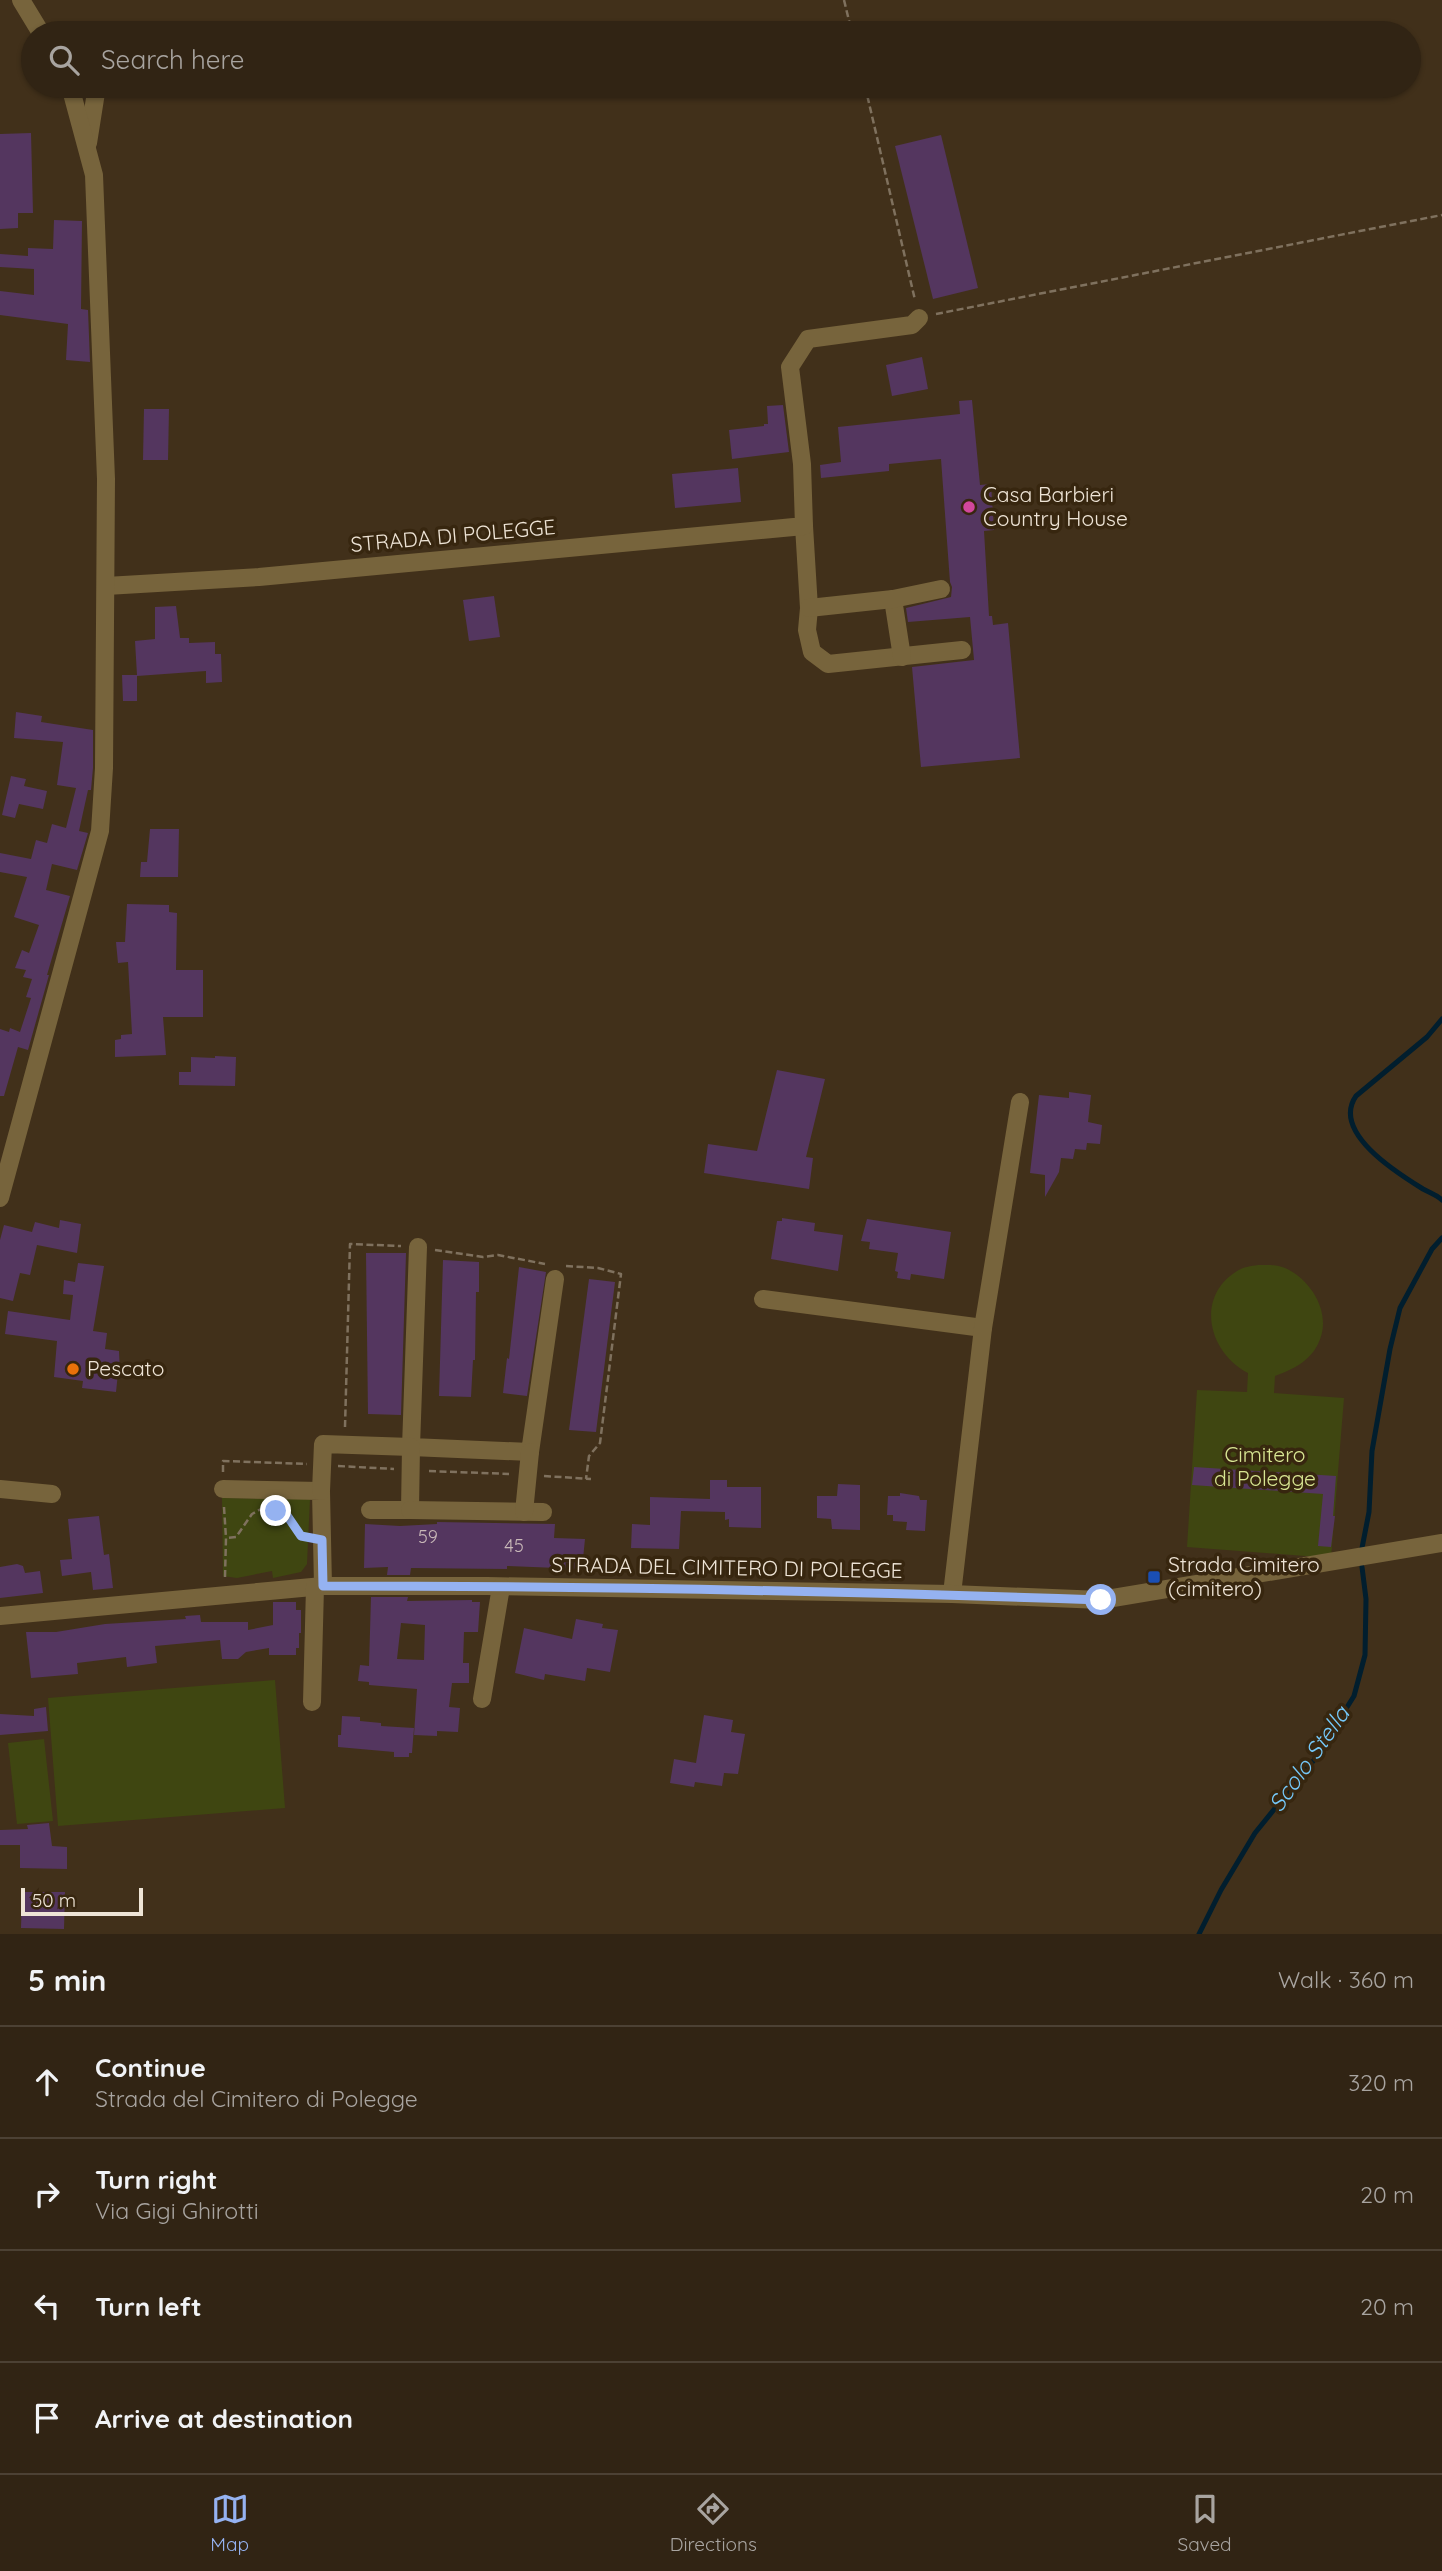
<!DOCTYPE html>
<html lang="en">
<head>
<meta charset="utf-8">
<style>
  :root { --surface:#312414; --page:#3d3022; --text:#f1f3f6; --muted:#a8a4a0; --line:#4c4134; --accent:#95b2f1 }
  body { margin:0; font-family:Quicksand,sans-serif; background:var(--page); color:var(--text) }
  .scale { position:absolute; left:21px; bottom:18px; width:122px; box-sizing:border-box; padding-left:7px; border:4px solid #eee4d6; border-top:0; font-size:19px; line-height:24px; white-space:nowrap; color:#eee4d6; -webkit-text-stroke:5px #37260f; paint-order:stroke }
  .stop { position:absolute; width:21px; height:21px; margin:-16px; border:5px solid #95b2f1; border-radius:50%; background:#fff }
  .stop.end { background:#95b2f1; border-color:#fff; box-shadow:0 2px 7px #0008 }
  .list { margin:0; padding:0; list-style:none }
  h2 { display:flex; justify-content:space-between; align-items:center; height:91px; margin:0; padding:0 28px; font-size:30px }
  h2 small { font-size:23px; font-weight:400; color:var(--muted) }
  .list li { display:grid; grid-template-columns:46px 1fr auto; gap:21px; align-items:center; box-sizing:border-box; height:112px; padding:0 28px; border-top:2px solid var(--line) }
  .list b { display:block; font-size:26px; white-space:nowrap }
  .list p { margin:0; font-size:23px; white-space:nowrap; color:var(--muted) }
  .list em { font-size:23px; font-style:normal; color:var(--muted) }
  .icon { flex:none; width:38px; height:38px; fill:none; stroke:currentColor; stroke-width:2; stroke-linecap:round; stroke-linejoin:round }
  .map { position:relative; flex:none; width:1442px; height:1934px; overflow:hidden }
  .search { position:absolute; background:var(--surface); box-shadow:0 2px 5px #0004; left:21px; right:21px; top:21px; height:77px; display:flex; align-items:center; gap:18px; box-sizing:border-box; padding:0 24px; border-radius:38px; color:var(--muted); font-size:26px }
  .sheet { height:539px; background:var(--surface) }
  nav { display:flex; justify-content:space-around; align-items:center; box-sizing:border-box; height:98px; border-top:2px solid var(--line); background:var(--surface); font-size:19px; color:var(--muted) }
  nav a { display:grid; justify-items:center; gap:4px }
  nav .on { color:var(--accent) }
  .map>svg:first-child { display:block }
</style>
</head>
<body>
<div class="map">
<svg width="1442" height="1934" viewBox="0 0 1442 1934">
  <rect width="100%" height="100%" fill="#41301a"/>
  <!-- green -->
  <g fill="#3f4611">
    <path d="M 1258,1265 C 1267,1265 1276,1264 1285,1268 C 1312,1280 1333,1315 1318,1344 C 1310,1361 1292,1370 1275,1376 L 1274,1393 L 1344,1398 L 1331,1558 L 1187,1547 L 1197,1390 L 1247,1392 L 1248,1373 C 1208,1352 1195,1297 1237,1271 C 1243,1267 1251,1266 1258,1265 Z"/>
    <path d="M 222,1498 L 310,1499 L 307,1564 L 301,1572 L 273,1578 L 272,1571 L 237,1578 L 223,1576 Z"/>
    <path d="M 275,1680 L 285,1808 L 58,1826 L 48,1698 Z"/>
    <path d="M 44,1739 L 53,1821 L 17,1824 L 8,1743 Z"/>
  </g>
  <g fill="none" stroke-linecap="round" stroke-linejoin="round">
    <!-- stream -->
    <g stroke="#011e2e" stroke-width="5">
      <path d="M 1442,1019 L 1427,1037 L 1356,1096 C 1331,1132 1397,1173 1423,1189 C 1430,1193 1437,1195 1442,1200"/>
      <path d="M 1362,1548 L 1369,1512 L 1372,1451 L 1390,1349 L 1400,1308 L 1432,1249 L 1442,1238"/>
      <path d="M 1199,1934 L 1221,1890 L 1255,1833 L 1314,1760 L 1354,1696 L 1365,1655 L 1366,1599 L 1362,1567"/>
    </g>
  </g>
  <!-- building -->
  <g fill="#54365f" fill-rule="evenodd">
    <path d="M 31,133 L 33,213 L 18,213 L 18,228 L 0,229 L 0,134 Z"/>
    <path d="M 941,135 L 978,288 L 933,299 L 895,146 Z"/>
    <path d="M 54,220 L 82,221 L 81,309 L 88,310 L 90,362 L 66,360 L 68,324 L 0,315 L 0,291 L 34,295 L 34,269 L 0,267 L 0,254 L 28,256 L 28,248 L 53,249 Z"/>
    <path d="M 922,357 L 928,389 L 892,396 L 886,365 Z"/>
    <path d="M 972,400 L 980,485 L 991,484 L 994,530 L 984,531 L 989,616 L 992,616 L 993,625 L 1008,623 L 1020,758 L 921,767 L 912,667 L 974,660 L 970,617 L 908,622 L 906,608 L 951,597 L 952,587 L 950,582 L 941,459 L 889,464 L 889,471 L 821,478 L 820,465 L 841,462 L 838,427 L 960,414 L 959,401 Z"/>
    <path d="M 783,405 L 789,452 L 732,459 L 729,430 L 764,426 L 764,424 L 768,424 L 767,406 Z"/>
    <path d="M 144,409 L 169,409 L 168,460 L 143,460 Z"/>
    <path d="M 738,468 L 741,502 L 675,508 L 672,474 Z"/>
    <path d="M 494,596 L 500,637 L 469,641 L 463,600 Z"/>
    <path d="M 176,606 L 180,638 L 189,638 L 189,643 L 215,642 L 215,654 L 221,654 L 222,682 L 206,683 L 206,671 L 137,676 L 137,701 L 123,701 L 122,675 L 137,675 L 135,641 L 155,639 L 155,607 Z"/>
    <path d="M 16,712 L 42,716 L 41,722 L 93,730 L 93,768 L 91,790 L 88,790 L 79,831 L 88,833 L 77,870 L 52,864 L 46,890 L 70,896 L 47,975 L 49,975 L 28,1050 L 18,1047 L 4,1096 L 0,1096 L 0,1029 L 9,1032 L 10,1028 L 20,1032 L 31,998 L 26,997 L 32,979 L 23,977 L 26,970 L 15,968 L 22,950 L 29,953 L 39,925 L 14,917 L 27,877 L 0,872 L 0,853 L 31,859 L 36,840 L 47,843 L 52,824 L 66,828 L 76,788 L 57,785 L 63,742 L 14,738 Z"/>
    <path d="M 11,776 L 26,779 L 24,786 L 47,791 L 43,809 L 19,804 L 15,818 L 2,815 Z"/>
    <path d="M 150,829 L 179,829 L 178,877 L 140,877 L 141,862 L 147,862 Z"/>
    <path d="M 127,904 L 169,905 L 169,912 L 177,913 L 176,970 L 203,970 L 203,1017 L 163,1017 L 166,1055 L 115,1057 L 115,1040 L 121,1039 L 121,1035 L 132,1034 L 128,962 L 118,963 L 116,942 L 125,942 Z"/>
    <path d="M 215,1056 L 236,1057 L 235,1086 L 179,1085 L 179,1072 L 191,1072 L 191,1057 L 215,1058 Z"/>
    <path d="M 777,1070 L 825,1079 L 806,1157 L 813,1158 L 809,1189 L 704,1173 L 708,1144 L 757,1151 Z"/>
    <path d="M 1069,1092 L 1091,1095 L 1088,1122 L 1102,1125 L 1100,1144 L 1087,1143 L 1086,1150 L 1075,1149 L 1073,1159 L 1061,1158 L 1059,1172 L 1045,1197 L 1045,1175 L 1030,1173 L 1039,1095 L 1069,1098 Z"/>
    <path d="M 782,1218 L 815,1223 L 814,1231 L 843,1235 L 838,1271 L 771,1259 L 777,1221 L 782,1221 Z"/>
    <path d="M 867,1219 L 951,1232 L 944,1279 L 911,1274 L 910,1280 L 897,1278 L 898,1272 L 895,1271 L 898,1253 L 869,1249 L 870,1242 L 861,1241 Z"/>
    <path d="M 60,1220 L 81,1224 L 77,1253 L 37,1245 L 30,1275 L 20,1273 L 13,1301 L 0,1298 L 0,1240 L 4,1225 L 32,1232 L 35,1222 L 59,1228 Z"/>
    <path d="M 366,1253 L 406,1253 L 401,1415 L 368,1414 Z"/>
    <path d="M 443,1260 L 479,1262 L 479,1292 L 476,1292 L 475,1360 L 473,1360 L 471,1397 L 439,1396 Z"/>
    <path d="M 78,1263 L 104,1266 L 93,1331 L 107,1333 L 105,1349 L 119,1351 L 120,1374 L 118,1373 L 116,1392 L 82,1388 L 83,1381 L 54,1377 L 57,1341 L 5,1334 L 8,1311 L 70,1320 L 73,1295 L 63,1294 L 64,1280 L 75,1282 Z"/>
    <path d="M 519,1267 L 546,1272 L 527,1396 L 503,1393 L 507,1358 L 509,1359 Z"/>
    <path d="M 589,1279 L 615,1282 L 596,1432 L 569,1430 Z"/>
    <path d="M 1194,1467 L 1336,1476 L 1333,1516 L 1335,1516 L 1331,1547 L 1318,1546 L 1323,1494 L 1192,1485 Z"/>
    <path d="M 710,1480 L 727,1480 L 727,1487 L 761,1487 L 761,1528 L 729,1527 L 729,1519 L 725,1520 L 725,1512 L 681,1511 L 679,1549 L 631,1548 L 632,1524 L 650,1525 L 650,1497 L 710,1499 Z"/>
    <path d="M 838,1484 L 860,1485 L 860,1530 L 832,1529 L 831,1519 L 817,1518 L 817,1496 L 837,1496 Z"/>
    <path d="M 900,1493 L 919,1496 L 920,1500 L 927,1500 L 925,1531 L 906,1530 L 907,1522 L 893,1521 L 893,1515 L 887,1515 L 888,1496 L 900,1496 Z"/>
    <path d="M 99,1516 L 104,1555 L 109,1554 L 113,1588 L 93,1590 L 91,1572 L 62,1576 L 60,1560 L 72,1559 L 68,1519 Z"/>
    <path d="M 437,1522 L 555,1524 L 554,1538 L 585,1539 L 582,1569 L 507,1566 L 507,1569 L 411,1568 L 410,1575 L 387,1575 L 388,1567 L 364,1568 L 365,1524 L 400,1526 L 437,1524 Z"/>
    <path d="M 17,1564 L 23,1566 L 25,1573 L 40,1571 L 43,1593 L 0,1598 L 0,1567 Z"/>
    <path d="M 371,1597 L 408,1597 L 407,1601 L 472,1600 L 472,1602 L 480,1602 L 478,1632 L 464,1632 L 463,1663 L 469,1663 L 469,1683 L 452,1683 L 449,1707 L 460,1708 L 458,1732 L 437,1731 L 437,1736 L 414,1735 L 417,1689 L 369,1685 L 369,1682 L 358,1681 L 360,1665 L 369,1666 ZM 401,1623 L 425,1625 L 424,1660 L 397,1659 Z"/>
    <path d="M 273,1602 L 296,1602 L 296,1610 L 301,1610 L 301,1633 L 299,1633 L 299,1648 L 296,1648 L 296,1655 L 269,1655 L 269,1648 L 246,1652 L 238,1659 L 222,1659 L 220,1640 L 155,1646 L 157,1663 L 127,1667 L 126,1657 L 77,1663 L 78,1674 L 31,1678 L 26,1632 L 56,1632 L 105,1624 L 186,1619 L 185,1616 L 200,1615 L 201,1622 L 248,1622 L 248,1630 L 273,1625 Z"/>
    <path d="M 576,1619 L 603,1624 L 602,1628 L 618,1630 L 610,1672 L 587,1668 L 585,1681 L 545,1674 L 544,1680 L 515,1673 L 524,1628 L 572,1639 Z"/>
    <path d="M 46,1707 L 48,1731 L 0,1735 L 0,1714 L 34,1716 L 34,1709 Z"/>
    <path d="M 704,1715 L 733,1720 L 731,1732 L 745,1734 L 738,1774 L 724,1773 L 722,1786 L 695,1782 L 694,1787 L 670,1783 L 674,1759 L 696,1763 Z"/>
    <path d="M 342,1716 L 360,1717 L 360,1721 L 381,1723 L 381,1726 L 414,1728 L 412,1753 L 409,1753 L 409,1757 L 394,1757 L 394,1752 L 338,1747 L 338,1735 L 341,1735 Z"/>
    <path d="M 49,1823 L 52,1846 L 67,1847 L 67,1869 L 20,1868 L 20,1845 L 0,1845 L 0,1830 L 28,1829 L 27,1825 Z"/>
    <path d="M 22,1892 L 65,1892 L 64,1929 L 21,1928 Z"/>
  </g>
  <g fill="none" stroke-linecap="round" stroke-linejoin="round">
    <!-- path -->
    <g stroke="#7f715e" stroke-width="2.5" stroke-dasharray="7 3.5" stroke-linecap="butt">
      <path d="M 844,0 L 852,33"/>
      <path d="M 865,86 L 915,300"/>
      <path d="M 936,314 L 1442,215"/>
      <path d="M 435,1250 L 483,1257 L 498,1255 L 545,1264"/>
      <path d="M 566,1266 L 598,1268 L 621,1274 L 600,1443 L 589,1456 L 586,1479"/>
      <path d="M 345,1427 L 350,1244 L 401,1246"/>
      <path d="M 338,1466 L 394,1469"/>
      <path d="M 429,1471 L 509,1474"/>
      <path d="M 223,1472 L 223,1461 L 307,1464"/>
      <path d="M 544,1476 L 591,1479"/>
      <path d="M 224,1507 L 226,1538"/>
      <path d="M 225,1577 L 226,1538 L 236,1537 L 252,1514 L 261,1509 L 286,1514 L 294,1527 L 305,1537"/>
    </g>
    <!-- minor -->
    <g stroke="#77643c" stroke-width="18">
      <path d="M 21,0 L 41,33"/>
      <path d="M 64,33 L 70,30 L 75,33"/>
      <path d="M 88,143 L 97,86"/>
      <path d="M 804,526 L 809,608 L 807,630 L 812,652 L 828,664 L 962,650"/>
      <path d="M 106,586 L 259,577 L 804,526 L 802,464 L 790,367 L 808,339 L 912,325 L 919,318"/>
      <path d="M 893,599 L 902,657"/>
      <path d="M 809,608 L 893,599 L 941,589"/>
      <path d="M 0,1198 L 100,831 L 104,768 L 106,479 L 94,175 L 70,86"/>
      <path d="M 418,1247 L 411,1447 L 530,1452 L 555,1279"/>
      <path d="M 763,1299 L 983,1328"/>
      <path d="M 0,1489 L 52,1494"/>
      <path d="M 223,1489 L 321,1491 L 323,1586"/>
      <path d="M 321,1491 L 323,1444 L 411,1447 L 410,1510 L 370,1510"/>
      <path d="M 410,1510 L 543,1512"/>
      <path d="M 524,1512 L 530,1452"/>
      <path d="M 952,1594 L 983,1328 L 1020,1102"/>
      <path d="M 0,1616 L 323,1586 L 487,1586 L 952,1594 L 1101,1600 L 1442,1543"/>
      <path d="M 482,1699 L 501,1587"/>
      <path d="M 312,1702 L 315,1587"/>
    </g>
  </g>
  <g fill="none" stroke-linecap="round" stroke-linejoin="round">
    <!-- route -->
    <path stroke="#95b2f1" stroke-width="9" d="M 276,1511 L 286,1514 L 301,1536 L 322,1540 L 323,1586 C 582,1586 842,1591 1101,1600"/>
  </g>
  <!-- markers -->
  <circle fill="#d1479c" stroke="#37260f" stroke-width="2.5" cx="969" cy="507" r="7"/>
  <circle fill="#e8710a" stroke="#37260f" stroke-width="2.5" cx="73" cy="1369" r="7"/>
  <rect fill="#1a4fb4" stroke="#37260f" stroke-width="2.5" x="1147" y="1570" width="14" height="14" rx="3.5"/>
  <g text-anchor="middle" stroke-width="7" stroke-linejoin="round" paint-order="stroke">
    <!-- number labels -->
    <g font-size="18" fill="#c8b8b8">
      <text x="428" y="1543">59</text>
      <text x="514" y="1552">45</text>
    </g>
    <!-- poi labels -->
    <g font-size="21" fill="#eee4d6" stroke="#37260f" text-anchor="start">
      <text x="983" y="502">Casa Barbieri<tspan x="983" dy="24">Country House</tspan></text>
      <text x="87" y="1376">Pescato</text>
      <text x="1168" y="1572">Strada Cimitero<tspan x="1168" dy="24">(cimitero)</tspan></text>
    </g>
    <!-- street labels -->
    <g font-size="21" fill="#eee4d6" stroke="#37260f">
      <text transform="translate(453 536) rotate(-5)" y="7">STRADA DI POLEGGE</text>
      <text transform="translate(727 1568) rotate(1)" y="7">STRADA DEL CIMITERO DI POLEGGE</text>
    </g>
    <!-- park labels -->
    <g font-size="21" fill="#d8e693" stroke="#37260f">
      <text x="1265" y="1462">Cimitero<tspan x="1265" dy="24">di Polegge</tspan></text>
    </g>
    <!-- water labels -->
    <g font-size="23" font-style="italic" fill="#75c9fa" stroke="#37260f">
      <text transform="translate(1309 1759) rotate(-55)" y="8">Scolo Stella</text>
    </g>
  </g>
</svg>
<div class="scale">50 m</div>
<div class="stop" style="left:1101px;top:1600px"></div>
<div class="stop end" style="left:276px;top:1511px"></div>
<div class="search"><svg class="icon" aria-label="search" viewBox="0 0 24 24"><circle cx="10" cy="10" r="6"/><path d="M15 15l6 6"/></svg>Search here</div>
</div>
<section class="sheet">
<h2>5 min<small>Walk · 360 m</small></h2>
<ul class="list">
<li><svg class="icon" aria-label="ahead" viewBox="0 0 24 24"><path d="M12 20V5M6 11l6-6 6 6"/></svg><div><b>Continue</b><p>Strada del Cimitero di Polegge</p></div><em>320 m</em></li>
<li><svg class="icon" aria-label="right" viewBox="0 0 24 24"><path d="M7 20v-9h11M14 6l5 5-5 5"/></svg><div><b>Turn right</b><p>Via Gigi Ghirotti</p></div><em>20 m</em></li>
<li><svg class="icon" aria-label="left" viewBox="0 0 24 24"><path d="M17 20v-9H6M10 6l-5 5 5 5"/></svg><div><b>Turn left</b></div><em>20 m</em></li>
<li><svg class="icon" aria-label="arrive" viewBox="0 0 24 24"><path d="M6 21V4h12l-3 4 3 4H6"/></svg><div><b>Arrive at destination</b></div></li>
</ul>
</section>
<nav>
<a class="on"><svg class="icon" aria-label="map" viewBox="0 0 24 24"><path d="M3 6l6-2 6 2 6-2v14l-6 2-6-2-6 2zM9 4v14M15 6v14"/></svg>Map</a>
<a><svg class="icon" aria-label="directions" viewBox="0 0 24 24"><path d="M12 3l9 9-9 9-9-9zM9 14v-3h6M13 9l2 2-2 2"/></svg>Directions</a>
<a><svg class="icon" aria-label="saved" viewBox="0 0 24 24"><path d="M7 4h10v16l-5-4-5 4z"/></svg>Saved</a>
</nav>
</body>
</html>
